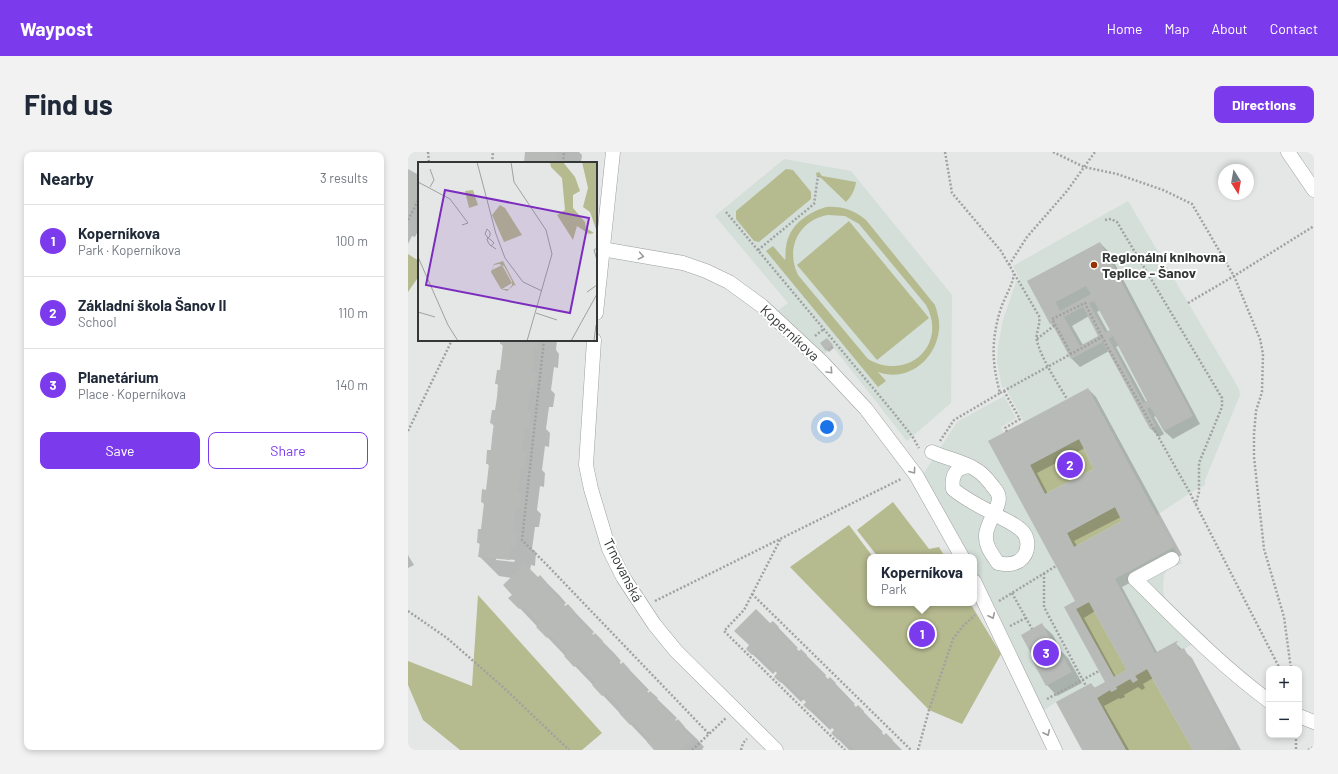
<!DOCTYPE html>
<html lang="en">
<head>
<meta charset="utf-8">
<style>
  :root { --surface:#fff; --page:#f2f2f3; --text:#1f2937; --muted:#747a83; --line:#e0e1e3; --accent:#7c3aed }
  body { margin:0; font-family:Barlow,sans-serif; background:var(--page); color:var(--text) }
  .controls { position:absolute; right:12px; bottom:12px; display:grid; overflow:hidden; border-radius:8px; box-shadow:0 2px 6px #0003 }
  .controls button { width:36px; height:36px; display:grid; place-items:center; padding:0; border:0; border-bottom:1px solid var(--line); background:var(--surface); color:var(--text); font:20px sans-serif }
  .compass { position:absolute; left:810px; top:12px; width:36px; height:36px; border-radius:50%; background:var(--surface); box-shadow:0 2px 6px #0003; rotate:169deg }
  .you { position:absolute; left:419px; top:275px; width:14px; height:14px; margin:-10px; border:3px solid #fff; border-radius:50%; background:#1a73e8; box-shadow:0 0 0 6px #1a73e833 }
  .badge { display:grid; place-items:center; width:26px; height:26px; border-radius:50%; background:var(--accent); color:#fff; font-size:13px; font-weight:700 }
  .pin { position:absolute; translate:-50% -50%; border:2px solid #fff; box-shadow:0 1px 4px #0006 }
  .popup { position:absolute; left:459px; top:402px; width:110px; height:52px; box-sizing:border-box; display:grid; place-content:center; border-radius:8px; background:var(--surface); filter:drop-shadow(0 1px 3px #0005); font-size:13px; white-space:nowrap; color:var(--muted) }
  .popup b { font-size:15px; color:var(--text) }
  .popup::after { content:''; position:absolute; left:50%; top:100%; margin-left:-8px; border:8px solid transparent; border-top-color:var(--surface) }
  .list { margin:0; padding:0; list-style:none }
  h2 { display:flex; justify-content:space-between; align-items:center; height:52px; margin:0; padding:0 16px; font-size:17px }
  h2 small { font-size:13px; font-weight:400; color:var(--muted) }
  .list li { display:grid; grid-template-columns:26px 1fr auto; gap:12px; align-items:center; box-sizing:border-box; height:72px; padding:0 16px; border-top:1px solid var(--line) }
  .list b { display:block; font-size:15px; white-space:nowrap }
  .list p { margin:0; font-size:13px; white-space:nowrap; color:var(--muted) }
  .list em { font-size:13px; font-style:normal; color:var(--muted) }
  .actions { display:flex; gap:8px; padding:12px 16px }
  .actions a { flex:1; padding:9px 0; border:1px solid var(--accent); border-radius:8px; text-align:center; font-size:14px; color:var(--accent) }
  .actions .main { background:var(--accent); color:#fff }
  .map { position:relative; flex:none; width:906px; height:598px; overflow:hidden; border-radius:8px }
  header { display:flex; align-items:center; gap:24px; box-sizing:border-box; height:56px; padding:0 20px; background:var(--accent); color:#fff }
  header strong { font-size:19px }
  nav { display:flex; gap:22px; margin-inline-start:auto; font-size:14px }
  .intro { display:flex; align-items:center; justify-content:space-between; box-sizing:border-box; height:96px; padding:0 24px }
  h1 { margin:0; font-size:28px }
  .button { padding:10px 18px; border-radius:8px; background:var(--accent); color:#fff; font-size:14px; font-weight:700 }
  main { display:flex; gap:24px; padding:0 24px }
  aside { flex:1; background:var(--surface); border-radius:8px; box-shadow:0 2px 6px #0003 }
  .map>svg:first-child { display:block }
</style>
</head>
<body>
<header>
<strong>Waypost</strong>
<nav><a>Home</a><a>Map</a><a>About</a><a>Contact</a></nav>
</header>
<div class="intro"><h1>Find us</h1><a class="button">Directions</a></div>
<main>
<aside>
<h2>Nearby<small>3 results</small></h2>
<ul class="list">
<li><span class="badge">1</span><div><b>Koperníkova</b><p>Park · Koperníkova</p></div><em>100 m</em></li>
<li><span class="badge">2</span><div><b>Základní škola Šanov II</b><p>School</p></div><em>110 m</em></li>
<li><span class="badge">3</span><div><b>Planetárium</b><p>Place · Koperníkova</p></div><em>140 m</em></li>
</ul>
<div class="actions"><a class="main">Save</a><a>Share</a></div>
</aside>
<div class="map">
<svg width="906" height="598" viewBox="0 0 906 598">
  <rect width="100%" height="100%" fill="#e4e7e5"/>
  <!-- built -->
  <g fill="#d4dfd9">
    <path d="M 376,7 L 443,19 L 544,143 L 543,251 L 499,289 L 425,195 L 414,204 L 368,160 L 380,151 L 307,64 Z"/>
    <path d="M 720,49 L 831,237 L 832,243 L 797,328 L 797,333 L 782,341 L 749,363 L 774,411 L 760,417 L 756,423 L 755,435 L 756,443 L 758,448 L 798,485 L 776,497 L 827,592 L 815,598 L 674,598 L 648,550 L 635,559 L 566,416 L 566,405 L 560,405 L 514,324 L 549,270 L 596,244 L 608,266 L 593,275 L 596,281 L 616,270 L 597,235 L 594,236 L 589,210 L 590,194 L 595,168 L 608,130 L 612,127 L 605,114 Z"/>
  </g>
  <!-- green -->
  <g fill="#b6ba8f" fill-rule="evenodd">
    <path d="M 378,17 L 385,18 L 403,40 L 403,47 L 351,90 L 346,89 L 328,67 L 328,59 Z"/>
    <path d="M 411,20 L 414,24 L 448,30 C 447,38 443,45 438,50 L 413,26 L 409,25 L 408,21 Z"/>
    <path d="M 418,55 C 434,54 446,58 458,68 L 527,153 C 530,162 532,170 531,178 C 528,207 500,231 470,220 L 478,229 L 470,235 L 358,99 L 365,94 L 377,108 C 378,104 377,99 378,95 C 381,73 399,61 418,55 ZM 420,63 L 437,64 L 451,72 L 518,153 C 540,193 500,230 460,207 L 390,123 C 377,96 391,68 420,63 Z"/>
    <path d="M 441,69 L 521,166 L 469,208 L 389,113 Z"/>
    <path d="M 0,102 L 11,109 L 11,124 L 0,140 Z"/>
    <path d="M 671,287 L 686,317 L 637,342 L 622,313 Z"/>
    <path d="M 485,350 L 521,397 L 531,395 L 537,405 L 470,405 L 449,378 Z"/>
    <path d="M 707,355 L 714,369 L 666,395 L 659,381 Z"/>
    <path d="M 441,373 L 465,405 L 462,405 L 462,451 L 562,451 L 593,502 L 554,572 L 521,558 L 382,415 Z"/>
    <path d="M 70,443 L 194,581 L 174,598 L 52,598 L 15,568 L 0,533 L 0,509 L 64,534 Z"/>
    <path d="M 681,450 L 719,518 L 706,525 L 668,457 Z"/>
    <path d="M 739,517 L 785,598 L 718,598 L 689,546 L 702,538 L 704,540 L 709,537 L 708,535 L 722,527 L 730,528 L 727,524 Z"/>
  </g>
  <!-- shadow -->
  <g fill="#0003" fill-rule="evenodd">
    <path d="M 118,0 L 171,0 L 174,3 L 173,11 L 117,11 Z"/>
    <path d="M 0,18 L 11,24 L 11,77 L 7,85 L 4,84 L 0,92 Z"/>
    <path d="M 692,91 L 700,99 L 792,272 L 765,287 L 756,279 L 748,264 L 746,265 L 756,282 L 751,285 L 743,277 L 701,199 L 672,215 L 664,207 L 648,176 L 643,172 L 620,129 ZM 692,158 L 703,178 L 700,180 L 689,160 ZM 681,164 L 692,184 L 675,193 L 664,174 ZM 711,193 L 740,249 L 738,250 L 708,195 Z"/>
    <path d="M 93,188 L 149,188 L 148,198 L 151,202 L 150,216 L 146,215 L 143,238 L 147,242 L 145,255 L 141,255 L 138,277 L 142,281 L 141,295 L 137,294 L 134,318 L 137,321 L 136,335 L 132,334 L 129,358 L 133,362 L 131,375 L 127,375 L 124,397 L 128,400 L 127,414 L 123,413 L 122,418 L 130,426 L 132,424 L 152,444 L 158,451 L 156,453 L 158,455 L 160,453 L 186,480 L 184,482 L 186,484 L 187,482 L 207,502 L 213,509 L 211,511 L 213,513 L 215,511 L 241,538 L 239,540 L 241,541 L 242,540 L 269,566 L 267,568 L 268,570 L 270,569 L 290,588 L 296,595 L 294,597 L 295,598 L 247,598 L 102,446 L 105,443 L 104,426 L 91,424 L 71,404 L 72,393 L 70,390 L 74,378 L 77,353 L 74,350 L 79,339 L 82,315 L 79,311 L 83,299 L 86,274 L 83,271 L 88,260 L 91,234 L 88,231 L 93,219 L 96,195 L 93,192 ZM 88,406 L 107,408 L 106,410 L 88,408 Z"/>
    <path d="M 421,189 L 426,196 L 421,200 L 413,192 Z"/>
    <path d="M 680,237 L 688,245 L 774,403 L 714,435 L 749,500 L 767,491 L 784,506 L 833,598 L 786,598 L 745,526 L 735,532 L 737,536 L 734,538 L 730,535 L 716,543 L 717,545 L 712,547 L 711,546 L 696,554 L 721,598 L 675,598 L 683,532 L 687,536 L 698,530 L 657,455 L 668,449 L 582,290 ZM 677,296 L 688,317 L 640,342 L 629,321 ZM 713,365 L 716,370 L 669,394 L 666,389 ZM 687,459 L 720,519 L 708,525 L 676,466 Z"/>
    <path d="M 0,403 L 6,413 L 0,416 Z"/>
    <path d="M 365,470 L 390,496 L 388,497 L 391,500 L 393,498 L 418,523 L 417,525 L 420,528 L 422,526 L 447,552 L 445,553 L 448,556 L 450,554 L 475,580 L 473,581 L 476,584 L 478,582 L 494,598 L 441,598 L 424,581 L 427,578 L 425,575 L 422,578 L 396,553 L 399,550 L 396,547 L 393,550 L 367,524 L 370,521 L 368,519 L 365,522 L 339,497 Z"/>
    <path d="M 634,473 L 645,483 L 653,499 L 660,506 L 674,531 L 649,544 L 639,533 L 627,507 Z"/>
  </g>
  <!-- building -->
  <g fill="#b8bab7" fill-rule="evenodd">
    <path d="M 117,0 L 149,0 L 148,11 L 116,11 Z"/>
    <path d="M 0,17 L 11,23 L 11,39 L 5,51 L 8,52 L 0,67 Z"/>
    <path d="M 692,90 L 785,264 L 756,279 L 742,255 L 739,257 L 748,274 L 742,277 L 695,190 L 663,207 L 644,172 L 642,172 L 619,129 ZM 678,134 L 683,142 L 652,159 L 648,150 ZM 686,149 L 702,178 L 697,180 L 681,151 ZM 675,155 L 690,184 L 672,194 L 656,165 ZM 705,184 L 739,249 L 735,251 L 701,187 Z"/>
    <path d="M 419,186 L 425,193 L 418,199 L 412,191 Z"/>
    <path d="M 92,188 L 131,188 L 130,196 L 126,196 L 124,221 L 128,221 L 126,236 L 122,236 L 119,260 L 123,261 L 121,276 L 117,275 L 114,300 L 118,300 L 116,316 L 113,315 L 111,329 L 109,341 L 114,341 L 112,356 L 108,356 L 105,379 L 109,380 L 107,395 L 103,394 L 102,408 L 70,405 L 72,391 L 69,391 L 70,377 L 73,377 L 76,351 L 73,350 L 74,337 L 78,338 L 81,312 L 78,312 L 79,298 L 83,298 L 84,285 L 86,272 L 82,271 L 84,258 L 87,258 L 89,245 L 90,232 L 87,232 L 89,218 L 92,218 L 95,192 L 92,192 Z"/>
    <path d="M 680,236 L 766,395 L 707,427 L 747,501 L 769,489 L 770,490 L 768,491 L 772,498 L 776,496 L 827,592 L 815,598 L 785,598 L 739,517 L 727,524 L 730,528 L 725,531 L 722,527 L 708,535 L 709,537 L 703,540 L 702,538 L 689,546 L 718,598 L 674,598 L 648,550 L 683,531 L 686,536 L 697,530 L 656,455 L 667,449 L 580,289 ZM 671,287 L 686,317 L 637,342 L 622,313 ZM 707,355 L 714,369 L 666,395 L 659,381 ZM 681,450 L 719,518 L 706,525 L 668,457 Z"/>
    <path d="M 117,412 L 130,425 L 132,423 L 139,431 L 138,433 L 157,454 L 160,452 L 167,460 L 165,462 L 185,483 L 187,481 L 195,489 L 193,490 L 213,512 L 215,510 L 222,518 L 221,519 L 240,541 L 242,539 L 250,546 L 248,548 L 268,569 L 270,567 L 277,575 L 275,577 L 285,587 L 272,598 L 246,598 L 239,590 L 242,588 L 225,570 L 222,573 L 211,561 L 214,558 L 198,541 L 194,544 L 184,533 L 187,530 L 170,512 L 166,515 L 156,504 L 159,501 L 142,483 L 139,486 L 128,475 L 132,472 L 115,454 L 111,457 L 100,446 L 104,443 L 95,433 Z"/>
    <path d="M 348,457 L 362,471 L 365,469 L 371,475 L 369,477 L 391,499 L 393,497 L 399,503 L 398,505 L 420,527 L 422,525 L 428,531 L 426,533 L 448,555 L 450,553 L 456,559 L 455,561 L 476,583 L 478,581 L 485,588 L 483,589 L 492,598 L 447,598 L 433,584 L 430,588 L 423,581 L 426,578 L 405,556 L 402,559 L 395,553 L 398,550 L 376,528 L 373,531 L 366,525 L 369,521 L 348,500 L 344,503 L 338,497 L 341,493 L 326,479 Z"/>
    <path d="M 634,471 L 647,495 L 649,494 L 664,520 L 638,534 L 624,508 L 626,507 L 613,483 Z"/>
  </g>
  <g fill="none" stroke-linecap="round" stroke-linejoin="round">
    <defs>
      <g id="minor">
        <path d="M 880,0 L 906,38"/>
        <path d="M 194,97 L 275,111 L 298,119 L 321,130 L 354,154 L 413,209 L 458,257 L 508,323 L 554,405"/>
        <path d="M 188,161 L 205,0"/>
        <path d="M 186,188 L 178,313 L 183,337 L 201,397 L 215,425 L 246,472 L 268,499 L 368,598"/>
        <path d="M 524,300 C 539,307 557,309 570,319 C 575,322 579,327 583,332 C 585,335 589,339 590,342 C 595,352 578,371 578,383 C 577,394 584,402 590,411 C 598,413 604,413 611,409 C 622,401 622,385 612,377 C 605,371 597,368 590,364 C 575,356 558,348 545,337 C 543,323 548,315 562,314"/>
        <path d="M 764,407 L 727,427 C 770,469 812,513 861,549"/>
        <path d="M 566,429 L 647,598"/>
        <path d="M 891,564 L 906,570"/>
      </g>
    </defs>
    <!-- minor casing -->
    <use href="#minor" stroke="#9da19f" stroke-width="15"/>
    <!-- path -->
    <g stroke="#a0a2a1" stroke-width="2.5" stroke-dasharray="2 2" stroke-linecap="butt">
      <path d="M 20,0 L 21,11"/>
      <path d="M 537,0 L 544,41 L 593,99 L 631,164 C 633,173 627,181 629,189 C 634,208 649,230 659,247"/>
      <path d="M 645,0 L 676,15 L 709,22 L 755,38 L 784,52 L 826,124 L 852,187 L 855,202 L 854,240 L 848,259 L 846,282 L 846,305 L 856,397 L 876,465 L 883,517"/>
      <path d="M 84,11 L 85,0"/>
      <path d="M 155,11 L 156,0"/>
      <path d="M 318,60 L 485,260 L 504,284 L 511,296"/>
      <path d="M 0,68 L 11,47"/>
      <path d="M 697,68 L 703,67 L 709,70 L 814,246 L 814,255 L 791,311 L 791,340 L 788,352"/>
      <path d="M 350,98 L 406,52 L 410,24"/>
      <path d="M 601,113 L 619,85 L 659,39 L 687,0"/>
      <path d="M 780,151 L 826,124 L 906,74"/>
      <path d="M 407,184 L 416,177"/>
      <path d="M 629,187 L 647,173"/>
      <path d="M 136,188 L 114,388 L 139,413 L 301,582"/>
      <path d="M 663,202 L 644,167 L 677,151 L 694,185"/>
      <path d="M 596,239 L 612,267 L 597,276 L 599,280"/>
      <path d="M 592,241 L 694,185 L 782,341 L 872,517"/>
      <path d="M 0,279 L 44,188"/>
      <path d="M 532,289 L 546,268 L 592,241 C 584,211 583,190 592,159 C 596,146 604,135 606,122"/>
      <path d="M 372,388 L 336,458 L 316,479 L 437,598"/>
      <path d="M 636,421 L 636,455 L 678,534"/>
      <path d="M 604,441 L 624,477"/>
      <path d="M 344,442 L 503,598"/>
      <path d="M 247,449 L 493,327"/>
      <path d="M 591,449 L 648,414"/>
      <path d="M 0,459 L 39,486 L 95,535 L 161,598"/>
      <path d="M 602,474 L 618,466"/>
      <path d="M 639,547 L 691,519"/>
      <path d="M 888,583 L 888,598"/>
      <path d="M 284,598 L 318,566"/>
      <path d="M 333,598 L 335,591 L 339,587"/>
      <path d="M 510,598 L 521,558 L 545,487 L 555,474 L 567,463"/>
      <path d="M 900,598 L 906,595"/>
    </g>
    <!-- minor -->
    <use href="#minor" stroke="#fff" stroke-width="14"/>
  </g>
  <!-- one-way arrows -->
  <defs><path id="oneway-chevron" d="M-2-3.5L2.5 0L-2 3.5" fill="none" stroke-width="1.6" stroke-linecap="round" stroke-linejoin="round"/></defs>
  <g stroke="#9a9b9a">
    <use href="#oneway-chevron" transform="translate(233 104) rotate(10)"/>
    <use href="#oneway-chevron" transform="translate(422 219) rotate(47)"/>
    <use href="#oneway-chevron" transform="translate(505 319) rotate(54)"/>
    <use href="#oneway-chevron" transform="translate(584 464) rotate(65)"/>
    <use href="#oneway-chevron" transform="translate(639 581) rotate(65)"/>
  </g>
  <!-- markers -->
  <circle fill="#973200" stroke="#fff" stroke-width="1.5" cx="686" cy="113" r="4"/>
  <g text-anchor="middle" stroke-width="4" stroke-linejoin="round" paint-order="stroke">
    <!-- poi labels -->
    <g font-size="14" font-weight="bold" fill="#353736" stroke="#fff" text-anchor="start">
      <text x="694" y="110">Regionální knihovna<tspan x="694" dy="16">Teplice - Šanov</tspan></text>
    </g>
    <!-- street labels -->
    <g font-size="14" fill="#353736" stroke="#fff">
      <text transform="translate(382 181) rotate(43)" y="5">Koperníkova</text>
      <text transform="translate(215 418) rotate(63)" y="5">Trnovanská</text>
    </g>
  </g>
  <!-- overview -->
  <g transform="translate(10 10)">
    <rect width="179" height="179" fill="#e4e7e5"/>
    <path d="M 132,0 L 145,0 L 157,15 L 162,29 L 155,33 L 155,46 L 167,60 L 168,66 L 176,71 L 171,72 L 159,64 L 155,78 L 139,53 L 147,48 L 144,16 L 133,5 ZM 164,0 L 179,0 L 179,70 L 172,50 L 165,45 L 170,26 ZM 55,28 L 60,43 L 51,46 L 47,29 ZM 82,43 L 87,46 L 104,73 L 86,80 L 74,53 ZM 85,99 L 98,124 L 96,123 L 89,129 L 83,127 L 73,110 L 76,102 ZM 81,102 L 86,104 L 94,119 L 94,123 L 91,127 L 84,127 L 94,121 L 84,103 L 74,108 L 76,103 Z" fill="#b6ba8f" fill-rule="evenodd"/>
    <path fill="none" stroke="#9ea19f" stroke-width="1" d="M 59,0 L 78,72 L 87,96 L 105,120 L 124,129M 93,0 L 96,20 L 128,68 L 134,92 L 109,179M 12,7 L 16,18 L 12,25M 0,20 L 32,37 L 50,61 L 44,63M 73,84 L 76,81 L 73,78 L 70,76 L 68,73 L 67,72 L 69,67 L 72,70 L 72,74 L 69,77 L 70,80 L 72,83 L 78,87M 179,86 L 176,88 L 179,98M 0,95 L 30,163 L 40,179M 169,130 L 179,123M 0,150 L 17,155M 118,151 L 139,158M 153,179 L 179,132M 176,179 L 178,163"/>
    <path fill="#7b2cbf" fill-opacity="0.15" stroke="#7b2cbf" stroke-width="2" d="M 27,28 L 171,56 L 152,151 L 8,123 Z"/>
    <rect width="179" height="179" fill="none" stroke="#353736" stroke-width="2"/>
  </g>
</svg>
<div class="controls">
<button>+</button>
<button>−</button>
</div>
<svg class="compass" viewBox="-18 -18 36 36"><path d="M0-13l5 13h-10z" fill="#e53935"/><path d="M0 13l5-13h-10z" fill="#747a83"/></svg>
<div class="you"></div>
<div class="pin badge" style="left:514px;top:482px">1</div>
<div class="popup"><b>Koperníkova</b>Park</div>
<div class="pin badge" style="left:662px;top:313px">2</div>
<div class="pin badge" style="left:638px;top:501px">3</div>
</div>
</main>
</body>
</html>
